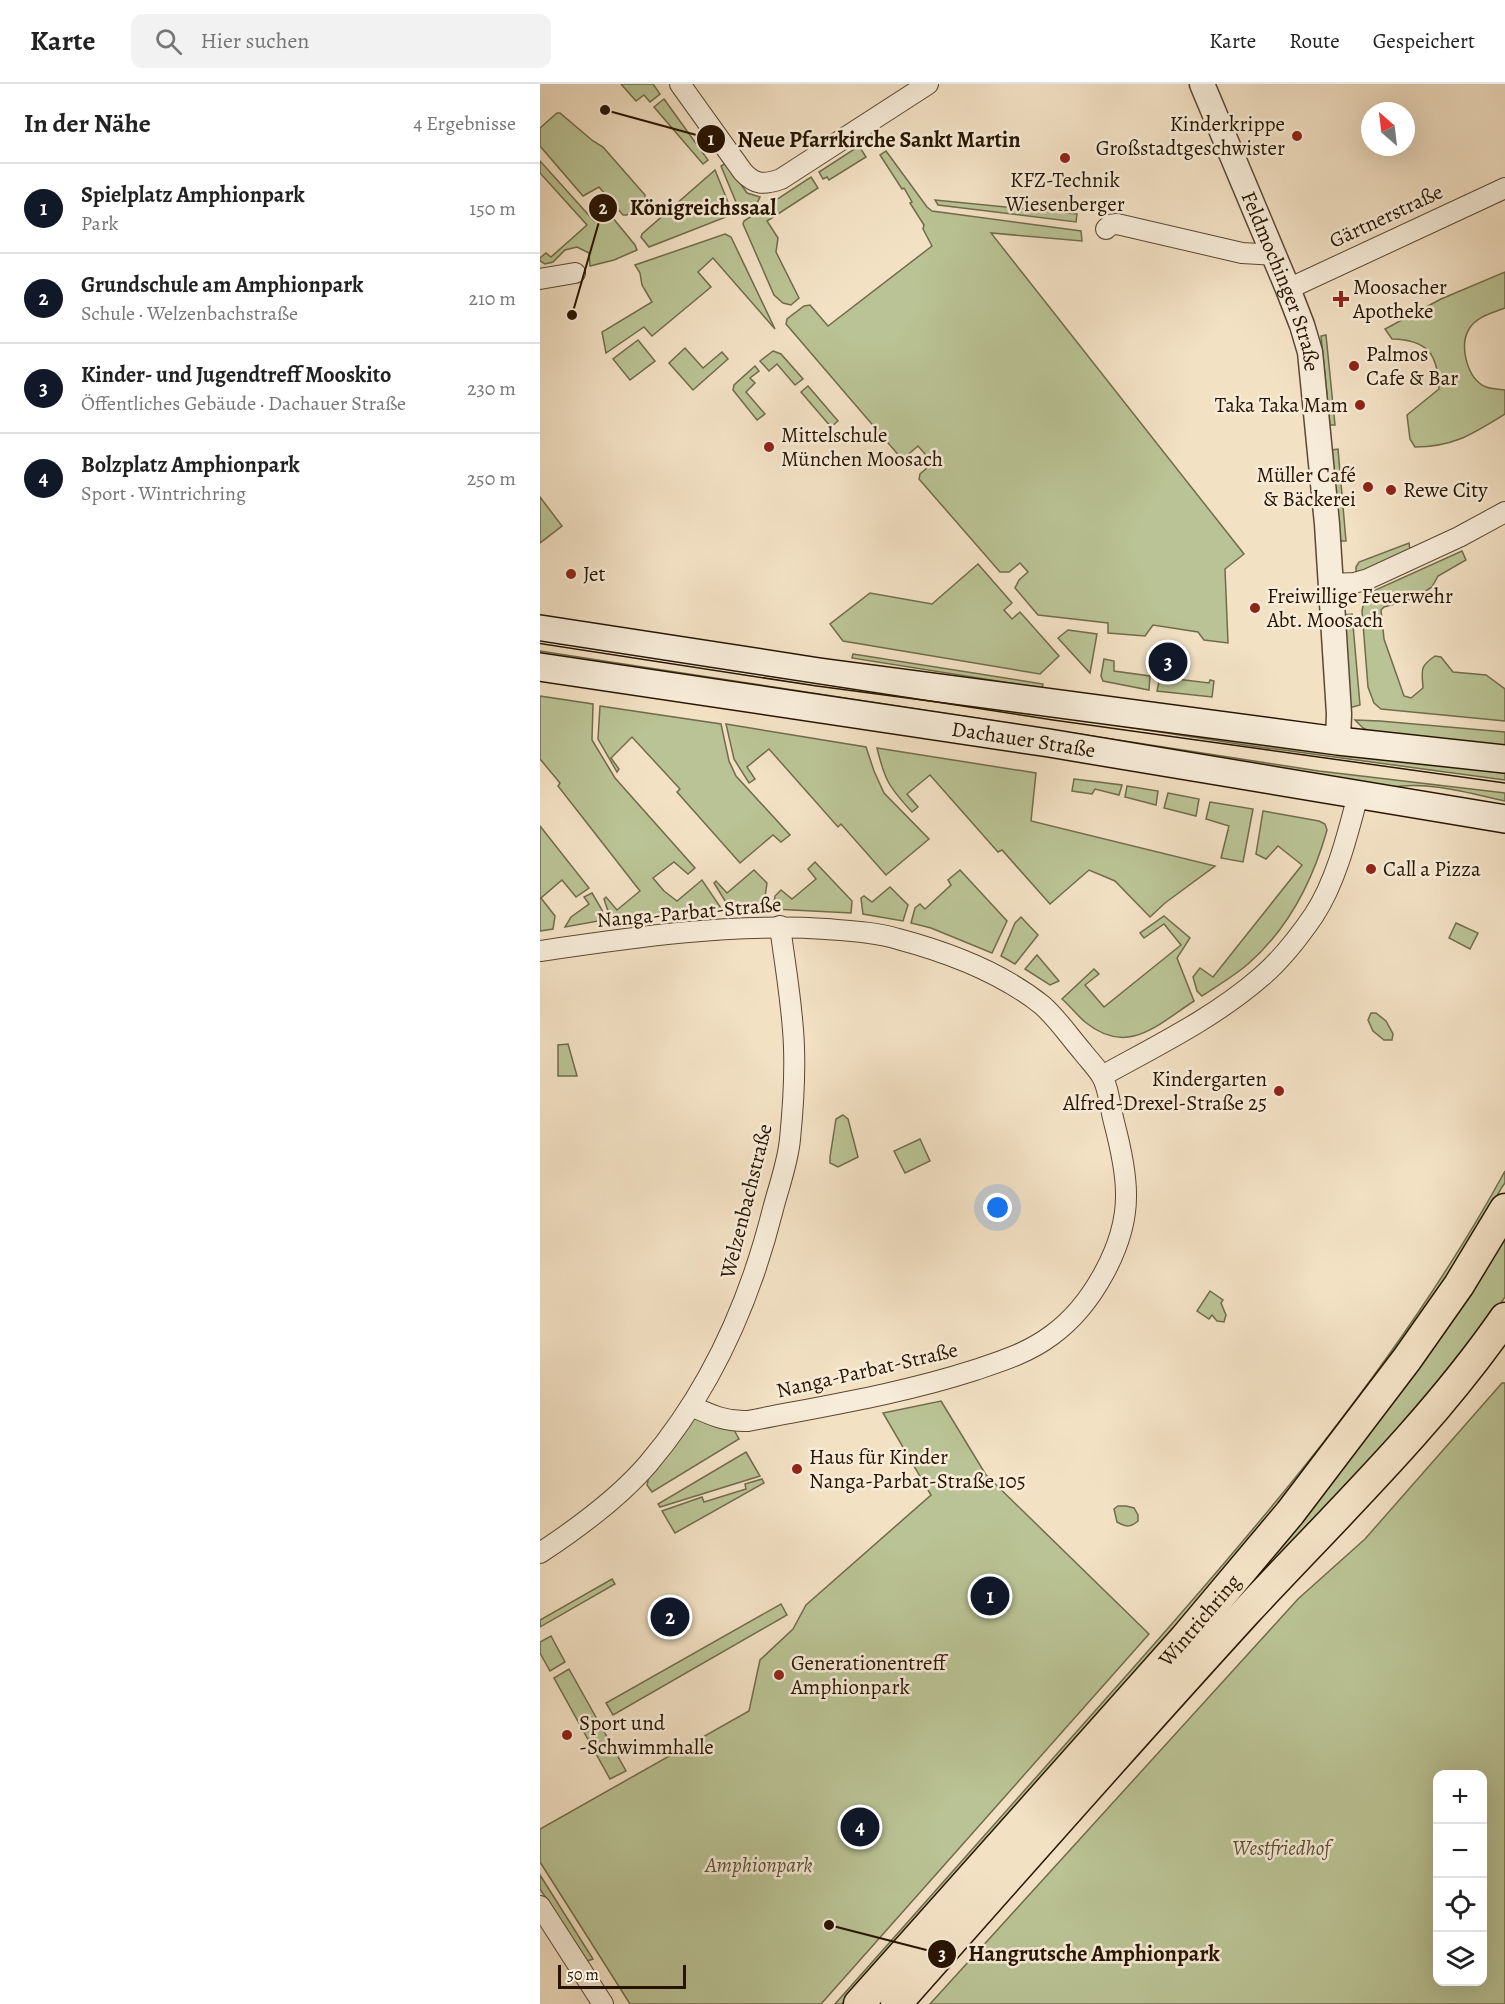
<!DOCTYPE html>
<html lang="de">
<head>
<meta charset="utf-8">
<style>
  :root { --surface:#fff; --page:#f2f2f2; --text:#222; --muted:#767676; --line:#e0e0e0; --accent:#111827 }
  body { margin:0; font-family:Alegreya,serif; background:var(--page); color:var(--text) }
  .controls { position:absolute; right:18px; bottom:18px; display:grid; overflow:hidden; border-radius:12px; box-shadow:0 6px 24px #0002 }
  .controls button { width:54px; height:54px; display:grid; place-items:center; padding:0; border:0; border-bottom:2px solid var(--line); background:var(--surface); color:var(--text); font:30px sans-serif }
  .compass { position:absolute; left:821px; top:18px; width:54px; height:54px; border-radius:50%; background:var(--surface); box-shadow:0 6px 24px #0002; rotate:332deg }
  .scale { position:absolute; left:18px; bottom:15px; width:128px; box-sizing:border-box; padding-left:6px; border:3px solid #281501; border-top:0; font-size:16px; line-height:21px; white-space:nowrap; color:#281501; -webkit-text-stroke:4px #f7ecd9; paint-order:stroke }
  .you { position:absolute; left:458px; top:1124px; width:21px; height:21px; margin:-15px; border:4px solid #fff; border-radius:50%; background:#1a73e8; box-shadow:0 0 0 9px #1a73e833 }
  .badge { display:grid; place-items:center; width:39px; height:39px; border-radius:50%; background:var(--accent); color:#fff; font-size:20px; font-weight:700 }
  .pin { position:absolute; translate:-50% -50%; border:3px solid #fff; box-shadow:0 2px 6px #0006 }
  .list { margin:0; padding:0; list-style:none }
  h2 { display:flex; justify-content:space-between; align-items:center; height:78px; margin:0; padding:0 24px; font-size:26px }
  h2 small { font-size:20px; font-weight:400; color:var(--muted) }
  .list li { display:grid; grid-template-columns:39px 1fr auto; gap:18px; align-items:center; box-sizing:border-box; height:90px; padding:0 24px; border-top:2px solid var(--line) }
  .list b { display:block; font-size:22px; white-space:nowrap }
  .list p { margin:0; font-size:20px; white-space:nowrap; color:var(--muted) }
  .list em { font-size:20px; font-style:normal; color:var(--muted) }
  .icon { flex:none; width:33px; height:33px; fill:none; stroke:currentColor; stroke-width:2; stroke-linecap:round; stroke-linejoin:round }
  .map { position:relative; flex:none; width:965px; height:1920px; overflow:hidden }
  header { display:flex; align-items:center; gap:36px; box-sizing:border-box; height:84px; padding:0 30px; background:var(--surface); border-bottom:2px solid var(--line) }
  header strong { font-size:28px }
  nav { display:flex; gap:33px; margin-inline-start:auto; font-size:21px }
  .search { width:420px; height:54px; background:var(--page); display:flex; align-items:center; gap:15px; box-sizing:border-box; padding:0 21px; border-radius:12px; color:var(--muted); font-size:22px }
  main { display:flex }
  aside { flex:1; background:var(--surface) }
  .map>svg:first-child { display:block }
</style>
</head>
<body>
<header>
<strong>Karte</strong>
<div class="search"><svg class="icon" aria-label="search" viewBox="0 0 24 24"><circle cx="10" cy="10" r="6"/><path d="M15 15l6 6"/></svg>Hier suchen</div>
<nav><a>Karte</a><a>Route</a><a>Gespeichert</a></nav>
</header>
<main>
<aside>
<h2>In der Nähe<small>4 Ergebnisse</small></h2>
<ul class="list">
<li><span class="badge">1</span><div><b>Spielplatz Amphionpark</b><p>Park</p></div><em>150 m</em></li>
<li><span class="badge">2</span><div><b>Grundschule am Amphionpark</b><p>Schule · Welzenbachstraße</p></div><em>210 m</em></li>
<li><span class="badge">3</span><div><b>Kinder- und Jugendtreff Mooskito</b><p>Öffentliches Gebäude · Dachauer Straße</p></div><em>230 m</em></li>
<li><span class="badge">4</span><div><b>Bolzplatz Amphionpark</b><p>Sport · Wintrichring</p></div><em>250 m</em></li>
</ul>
</aside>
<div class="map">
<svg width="965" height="1920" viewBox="0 0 965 1920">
  <rect width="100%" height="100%" fill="#f3e1c4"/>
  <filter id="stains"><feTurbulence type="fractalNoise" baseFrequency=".00333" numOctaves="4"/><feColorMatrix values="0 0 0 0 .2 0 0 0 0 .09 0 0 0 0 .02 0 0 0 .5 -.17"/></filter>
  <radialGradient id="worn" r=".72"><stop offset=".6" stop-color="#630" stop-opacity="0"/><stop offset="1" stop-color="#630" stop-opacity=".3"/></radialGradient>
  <!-- green -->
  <g fill="#bac395" stroke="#716c4b" stroke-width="1.5" fill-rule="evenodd">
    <path d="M 81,0 L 113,0 L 120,10 L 110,18 L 104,11 L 96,17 Z"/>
    <path d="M 124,15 L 168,76 L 163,80 L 114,23 Z"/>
    <path d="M 17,29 L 20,29 L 53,57 L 63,63 L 105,111 L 105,116 L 87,131 L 83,131 L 59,103 L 43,112 L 0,62 L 0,44 Z"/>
    <path d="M 319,62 L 326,73 L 289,96 L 287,93 L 283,95 L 279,88 Z"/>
    <path d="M 346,67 L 387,123 L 392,127 L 541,147 L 542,157 L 451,149 L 704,470 L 685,485 L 688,559 L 664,556 L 658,548 L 613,541 L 605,552 L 568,549 L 568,539 L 498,531 L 475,504 L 479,496 L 488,488 L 480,479 L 469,488 L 460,488 L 379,395 L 380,390 L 393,379 L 378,362 L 364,374 L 361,374 L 246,240 L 247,235 L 264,222 L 270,221 L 288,242 L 392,162 L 383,145 L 384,141 L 370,119 L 372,118 L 364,104 L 362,105 L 340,71 Z"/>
    <path d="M 0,77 L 54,137 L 68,128 L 95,161 L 97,166 L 74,176 L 50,182 L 49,169 L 37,163 L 25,166 L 13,178 L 5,180 L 0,177 L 0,174 L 6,169 L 11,173 L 47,141 L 0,89 Z"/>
    <path d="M 186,79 L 207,109 L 220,113 L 217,119 L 206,126 L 198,123 L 181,82 Z"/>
    <path d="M 175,86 L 190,123 L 186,133 L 109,163 L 101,153 L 102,150 Z"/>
    <path d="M 271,93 L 278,104 L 227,137 L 238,154 L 236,168 L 259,214 L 251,221 L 243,219 L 234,211 L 203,140 L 204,137 Z"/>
    <path d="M 395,116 L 537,130 L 536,138 L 398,121 Z"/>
    <path d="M 185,150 L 191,153 L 235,245 L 173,174 L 158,188 L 171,203 L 112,252 L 104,243 L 66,269 L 62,248 L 112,218 L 102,201 L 100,189 L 95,181 Z"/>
    <path d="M 965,188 L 965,224 C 952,229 936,233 929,245 C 919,262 927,295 946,303 C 952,305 959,305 965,306 L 965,330 C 932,350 914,363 875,363 L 870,355 L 867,331 L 899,305 C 898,270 888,256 852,255 L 845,245 L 901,215 Z"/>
    <path d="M 786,251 L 795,341 L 790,341 L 781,252 Z"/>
    <path d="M 98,256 L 115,277 L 90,296 L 73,275 Z"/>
    <path d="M 145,264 L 163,284 L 182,268 L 188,275 L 153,306 L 129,279 Z"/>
    <path d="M 233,267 L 241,270 L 263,295 L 255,301 L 237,280 L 229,287 L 220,277 Z"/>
    <path d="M 215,282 L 219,287 L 210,294 L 215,299 L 206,308 L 225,330 L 217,336 L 193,306 L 194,301 Z"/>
    <path d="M 268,302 L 298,337 L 291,343 L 261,308 Z"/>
    <path d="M 798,365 L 806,457 L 800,457 L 792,366 Z"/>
    <path d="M 0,413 L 22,442 L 0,459 Z"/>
    <path d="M 869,459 L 870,466 L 824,487 L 816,488 L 816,483 L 819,478 Z"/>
    <path d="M 922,467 L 926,476 L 898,492 L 892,503 L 875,514 L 844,523 L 841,526 L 844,555 L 864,612 L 871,614 L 883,604 C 882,586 879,583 895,572 L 901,573 L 913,588 L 946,591 L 965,605 L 965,637 L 841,625 L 834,619 L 828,603 L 822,527 L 824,517 L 831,508 Z"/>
    <path d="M 438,480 L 472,519 L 464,526 L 472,535 L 480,528 L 519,572 L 500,590 L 303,557 L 290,540 L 330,509 L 392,520 Z"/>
    <path d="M 812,530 L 820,621 L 809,624 L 803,531 Z"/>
    <path d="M 528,546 L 557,550 L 550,589 L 518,554 Z"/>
    <path d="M 0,567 L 64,577 L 501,644 L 499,652 L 0,570 Z"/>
    <path d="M 313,570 L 503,600 L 502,604 L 312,574 Z"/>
    <path d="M 564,575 L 574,577 L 574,587 L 610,592 L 609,606 L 563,597 L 561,592 Z"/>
    <path d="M 620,593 L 669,599 L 670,596 L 674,597 L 672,613 L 617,607 Z"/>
    <path d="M 0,612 L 53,620 L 52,656 L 75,694 L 155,784 L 148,790 L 134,778 L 113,794 L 124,807 L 137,817 L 162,796 L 183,827 L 71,836 L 64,815 L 66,813 L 77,826 L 100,807 L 18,702 L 20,699 L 0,675 Z"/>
    <path d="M 60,622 L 181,640 L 189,677 L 196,692 L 250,751 L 241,758 L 233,751 L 200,779 L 137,708 L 140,705 L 92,653 L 71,674 L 79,685 L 77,688 L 58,655 Z"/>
    <path d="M 528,634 L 965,688 L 965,696 L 705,661 Z"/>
    <path d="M 815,636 L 840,637 L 965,648 L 965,664 L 833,649 L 823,644 Z"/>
    <path d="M 186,640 L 326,663 L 334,687 L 344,709 L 389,755 L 346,791 L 301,740 L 298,743 L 229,665 L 207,683 L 215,695 L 209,699 L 194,675 Z"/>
    <path d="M 526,648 L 779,687 L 965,709 L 965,717 C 929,709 889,697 852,703 L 524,655 Z"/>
    <path d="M 337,664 L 496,689 L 491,737 L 675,782 L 625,819 L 610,833 L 575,797 L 549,786 L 510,820 L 462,766 L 458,768 L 390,691 L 367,710 L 378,723 L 372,728 C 349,703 345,697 337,664 Z"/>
    <path d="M 534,695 L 582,701 L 579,711 L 555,705 L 552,710 L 532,707 Z"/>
    <path d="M 587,702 L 618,707 L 616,721 L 585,713 Z"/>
    <path d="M 628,709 L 659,715 L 656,732 L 624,724 Z"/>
    <path d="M 670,718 L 713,725 L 703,778 L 681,774 L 689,742 L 666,735 Z"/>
    <path d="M 723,727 L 779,737 L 785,740 L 787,746 C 773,796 748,845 708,880 C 694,892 677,902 662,912 L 657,907 L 653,893 L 660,884 L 673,893 L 762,781 L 738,762 L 726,775 L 716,770 Z"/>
    <path d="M 0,742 L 49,804 L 36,813 L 22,796 L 1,814 L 15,832 L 13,845 L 0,847 Z"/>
    <path d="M 275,778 L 312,817 L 311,829 L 233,825 L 235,812 L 241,806 L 252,815 L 276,795 L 268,785 Z"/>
    <path d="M 214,786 L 227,799 L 223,826 L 192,828 L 174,799 L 176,797 L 187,809 Z"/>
    <path d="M 420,786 L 467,837 L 452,869 L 391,844 L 371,839 L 375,824 L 380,820 L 385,825 L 411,801 L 408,796 Z"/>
    <path d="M 350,803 L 368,821 L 363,837 L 323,830 L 321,814 L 324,812 L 332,818 Z"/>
    <path d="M 52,809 L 62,826 L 64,836 L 25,843 L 31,833 L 49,820 L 44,813 Z"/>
    <path d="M 624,832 L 650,854 L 637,874 L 654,917 C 617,941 588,973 545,938 C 537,931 530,922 522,915 L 554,885 L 559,890 L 545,901 L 564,923 L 641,861 L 624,840 L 604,854 L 600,849 Z"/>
    <path d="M 481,833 L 498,851 L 475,880 L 461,872 L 475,839 Z"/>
    <path d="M 916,839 L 938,849 L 930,865 L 909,854 Z"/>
    <path d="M 497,871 L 519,897 L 510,901 L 485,885 Z"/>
    <path d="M 831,929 L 836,929 L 846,937 L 853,950 L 852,956 L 844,956 L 833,947 L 828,936 Z"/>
    <path d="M 28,960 L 37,992 L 18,992 L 18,961 Z"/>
    <path d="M 303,1031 L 308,1035 L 318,1073 L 298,1083 L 290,1079 L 290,1073 L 296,1035 Z"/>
    <path d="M 380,1055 L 390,1077 L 365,1089 L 354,1067 Z"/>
    <path d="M 965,1087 L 965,1099 L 962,1103 L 930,1160 L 887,1224 L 732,1434 L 302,1920 L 295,1920 C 387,1817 479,1714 570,1610 C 715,1447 860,1279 965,1087 Z"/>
    <path d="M 965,1149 L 965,1213 L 940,1250 L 896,1305 L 666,1554 L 339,1920 L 333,1920 Z"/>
    <path d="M 670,1207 L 683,1216 L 681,1219 L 686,1231 L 684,1238 L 677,1237 L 672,1231 L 669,1235 L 657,1227 Z"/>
    <path d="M 962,1299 L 965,1299 L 965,1920 L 390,1920 L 758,1515 L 825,1455 ZM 898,1690 L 942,1690 L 942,1898 L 898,1898 Z"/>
    <path d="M 401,1317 L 446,1391 L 609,1550 L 281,1920 L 90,1920 L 0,1778 L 0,1745 L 209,1627 L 220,1576 L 253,1545 L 266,1521 L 391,1411 L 343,1329 Z"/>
    <path d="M 153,1334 C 168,1334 179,1345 194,1346 L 199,1355 L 112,1408 L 107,1401 L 111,1383 Z"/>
    <path d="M 206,1368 L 220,1392 L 120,1423 L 118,1420 Z"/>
    <path d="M 222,1395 L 224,1399 L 135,1449 L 122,1427 L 162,1413 L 164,1418 L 206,1405 L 205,1400 Z"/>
    <path d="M 578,1422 L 586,1422 L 594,1424 L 598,1431 L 598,1437 C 590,1444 586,1443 577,1438 L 574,1425 Z"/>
    <path d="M 72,1495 L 75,1500 L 0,1543 L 0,1536 Z"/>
    <path d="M 241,1520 L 247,1531 L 73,1631 L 66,1619 Z"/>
    <path d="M 11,1552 L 25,1578 L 10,1587 L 0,1569 L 0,1558 Z"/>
    <path d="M 29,1585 L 86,1687 L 70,1695 L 14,1594 Z"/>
    <path d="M 0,1791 L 53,1875 L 47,1877 L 0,1805 Z"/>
  </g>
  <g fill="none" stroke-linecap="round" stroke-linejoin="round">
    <defs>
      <g id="minor">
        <path d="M 140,0 L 203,88 C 215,101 224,101 241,95 L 388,0"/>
        <path d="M 566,145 L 570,141 L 577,140 L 702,169 L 735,171"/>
        <path d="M 0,195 L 35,189"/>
        <path d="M 748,205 L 965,104"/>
        <path d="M 791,500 L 814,499 L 828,495 L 919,453 L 965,428"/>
        <path d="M 0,867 C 95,853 190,839 286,845 C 310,847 335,848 358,855 C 407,868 462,889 502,921 C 517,934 529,952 542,967 C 548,975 556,983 561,991 C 569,1003 570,1024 574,1038 C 580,1061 586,1086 586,1110 C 587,1160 552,1222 512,1251 C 488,1269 462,1277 435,1286 C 361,1310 284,1322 208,1337 C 186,1338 171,1331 151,1322"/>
        <path d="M 562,992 C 616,962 674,934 721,893 C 741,876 759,853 774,831 C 796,798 808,749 818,711"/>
        <path d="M 0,1469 C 38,1444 78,1415 108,1380 C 170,1307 210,1217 233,1125 C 239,1102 248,1078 250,1055 C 253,1025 255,993 254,964 C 253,924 245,882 240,842"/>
        <path d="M 0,1822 L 63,1920"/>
      </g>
      <g id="tertiary">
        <path id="s1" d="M 662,0 L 748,205 L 762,241 L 770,268 L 787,440 L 799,630 L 798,657"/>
      </g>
      <g id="secondary">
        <path d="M 0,545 L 279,588 L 798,657 L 965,675"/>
        <path id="s2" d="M 0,583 L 509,659 L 965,735"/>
      </g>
      <g id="primary">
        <path id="s3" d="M 319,1920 L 645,1554 L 750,1429 L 867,1275 L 919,1201 L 965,1125"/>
        <path d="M 356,1920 C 472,1789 588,1657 706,1528 C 795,1432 890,1342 965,1234"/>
      </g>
    </defs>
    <!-- minor casing -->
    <use href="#minor" stroke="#5b4832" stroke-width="22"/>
    <!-- tertiary casing -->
    <use href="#tertiary" stroke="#5b4832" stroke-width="27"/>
    <!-- secondary casing -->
    <use href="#secondary" stroke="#281501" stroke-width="30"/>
    <!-- primary casing -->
    <use href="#primary" stroke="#281501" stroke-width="33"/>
    <!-- minor -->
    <use href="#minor" stroke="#f7ecd9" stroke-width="20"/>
    <!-- tertiary -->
    <use href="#tertiary" stroke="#f7ecd9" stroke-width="24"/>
    <!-- secondary -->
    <use href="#secondary" stroke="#f7ecd9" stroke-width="27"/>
    <!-- primary -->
    <use href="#primary" stroke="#f3e1c4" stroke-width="30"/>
    <!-- tram -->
    <path stroke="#281501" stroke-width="1.5" d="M 0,557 L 513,636 L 965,699"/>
  </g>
  <!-- markers -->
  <g fill="#8f2418" stroke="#f7ecd9" stroke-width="2">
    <circle cx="757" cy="52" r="6"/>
    <circle cx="525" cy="74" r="6"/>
    <path d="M798 206h6v6h6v6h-6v6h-6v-6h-6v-6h6z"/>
    <circle cx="814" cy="282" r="6"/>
    <circle cx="820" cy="321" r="6"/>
    <circle cx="229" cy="363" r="6"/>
    <circle cx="828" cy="403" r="6"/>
    <circle cx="851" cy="406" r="6"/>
    <circle cx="31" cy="490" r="6"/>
    <circle cx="715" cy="524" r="6"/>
    <circle cx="831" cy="785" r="6"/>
    <circle cx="739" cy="1007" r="6"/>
    <circle cx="257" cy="1385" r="6"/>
    <circle cx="239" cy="1591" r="6"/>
    <circle cx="27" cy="1651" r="6"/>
  </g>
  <g text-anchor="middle" stroke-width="5" stroke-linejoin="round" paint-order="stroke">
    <!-- poi labels -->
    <g font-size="21" fill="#281501" stroke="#f7ecd9" text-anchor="start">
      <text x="745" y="47" text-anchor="end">Kinderkrippe<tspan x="745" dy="24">Großstadtgeschwister</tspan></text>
      <text x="525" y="103" text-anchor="middle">KFZ-Technik<tspan x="525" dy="24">Wiesenberger</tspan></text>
      <text x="813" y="210">Moosacher<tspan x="813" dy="24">Apotheke</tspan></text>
      <text x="826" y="277">Palmos<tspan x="826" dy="24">Cafe &amp; Bar</tspan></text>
      <text x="808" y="328" text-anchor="end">Taka Taka Mam</text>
      <text x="241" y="358">Mittelschule<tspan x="241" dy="24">München Moosach</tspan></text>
      <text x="816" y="398" text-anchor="end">Müller Café<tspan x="816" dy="24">&amp; Bäckerei</tspan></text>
      <text x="863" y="413">Rewe City</text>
      <text x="43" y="497">Jet</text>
      <text x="727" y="519">Freiwillige Feuerwehr<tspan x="727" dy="24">Abt. Moosach</tspan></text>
      <text x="843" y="792">Call a Pizza</text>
      <text x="727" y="1002" text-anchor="end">Kindergarten<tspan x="727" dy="24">Alfred-Drexel-Straße 25</tspan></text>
      <text x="269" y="1380">Haus für Kinder<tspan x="269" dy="24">Nanga-Parbat-Straße 105</tspan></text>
      <text x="251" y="1586">Generationentreff<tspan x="251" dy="24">Amphionpark</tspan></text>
      <text x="39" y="1646">Sport und<tspan x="39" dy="24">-Schwimmhalle</tspan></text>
    </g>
    <!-- street labels -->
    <g font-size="21" fill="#281501" stroke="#f7ecd9">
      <text transform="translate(846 132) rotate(-25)" y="7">Gärtnerstraße</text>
      <text dy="7" stroke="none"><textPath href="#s1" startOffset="213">Feldmochinger Straße</textPath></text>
      <text dy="7" stroke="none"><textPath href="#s2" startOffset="489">Dachauer Straße</textPath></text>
      <text transform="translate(149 828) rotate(-5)" y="7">Nanga-Parbat-Straße</text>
      <text transform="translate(206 1117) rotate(-76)" y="7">Welzenbachstraße</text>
      <text transform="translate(327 1286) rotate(-13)" y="7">Nanga-Parbat-Straße</text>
      <text dy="7" stroke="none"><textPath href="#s3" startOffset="513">Wintrichring</textPath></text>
    </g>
    <!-- park labels -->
    <g font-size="21" font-style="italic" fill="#5b5235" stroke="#f7ecd9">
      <text x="741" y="1771">Westfriedhof</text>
      <text x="219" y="1788">Amphionpark</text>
    </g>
  </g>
  <!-- callouts -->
  <path fill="none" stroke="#281501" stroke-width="2" d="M65 26L171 55M32 231L63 124M289 1841L402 1870"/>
  <g fill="#281501" stroke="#f7ecd9" stroke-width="2">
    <circle cx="65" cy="26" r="6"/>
    <circle cx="32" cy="231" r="6"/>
    <circle cx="289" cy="1841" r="6"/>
    <circle cx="171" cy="55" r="15"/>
    <circle cx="63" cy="124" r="15"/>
    <circle cx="402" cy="1870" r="15"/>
  </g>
  <g font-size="18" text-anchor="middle" font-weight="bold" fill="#fff">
    <text x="171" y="61">1</text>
    <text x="63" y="130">2</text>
    <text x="402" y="1876">3</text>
  </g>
  <g font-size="22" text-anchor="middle" font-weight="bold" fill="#281501" stroke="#f7ecd9" stroke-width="5" stroke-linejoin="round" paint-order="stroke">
    <text x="339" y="63">Neue Pfarrkirche Sankt Martin</text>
    <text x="163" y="131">Königreichssaal</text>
    <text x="554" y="1877">Hangrutsche Amphionpark</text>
  </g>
  <rect width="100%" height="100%" filter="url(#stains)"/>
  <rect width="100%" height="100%" fill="url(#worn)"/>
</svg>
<div class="controls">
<button>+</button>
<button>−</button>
<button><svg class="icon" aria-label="locate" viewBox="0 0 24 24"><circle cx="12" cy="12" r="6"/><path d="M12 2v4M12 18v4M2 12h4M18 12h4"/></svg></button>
<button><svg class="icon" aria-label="layers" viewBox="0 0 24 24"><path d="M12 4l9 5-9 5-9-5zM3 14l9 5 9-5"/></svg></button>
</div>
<svg class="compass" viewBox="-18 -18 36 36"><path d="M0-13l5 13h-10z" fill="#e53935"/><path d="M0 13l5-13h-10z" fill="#767676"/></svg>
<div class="scale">50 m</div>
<div class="you"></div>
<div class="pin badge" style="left:450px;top:1512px">1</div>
<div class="pin badge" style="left:130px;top:1533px">2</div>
<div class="pin badge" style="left:628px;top:578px">3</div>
<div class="pin badge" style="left:320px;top:1743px">4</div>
</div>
</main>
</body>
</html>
